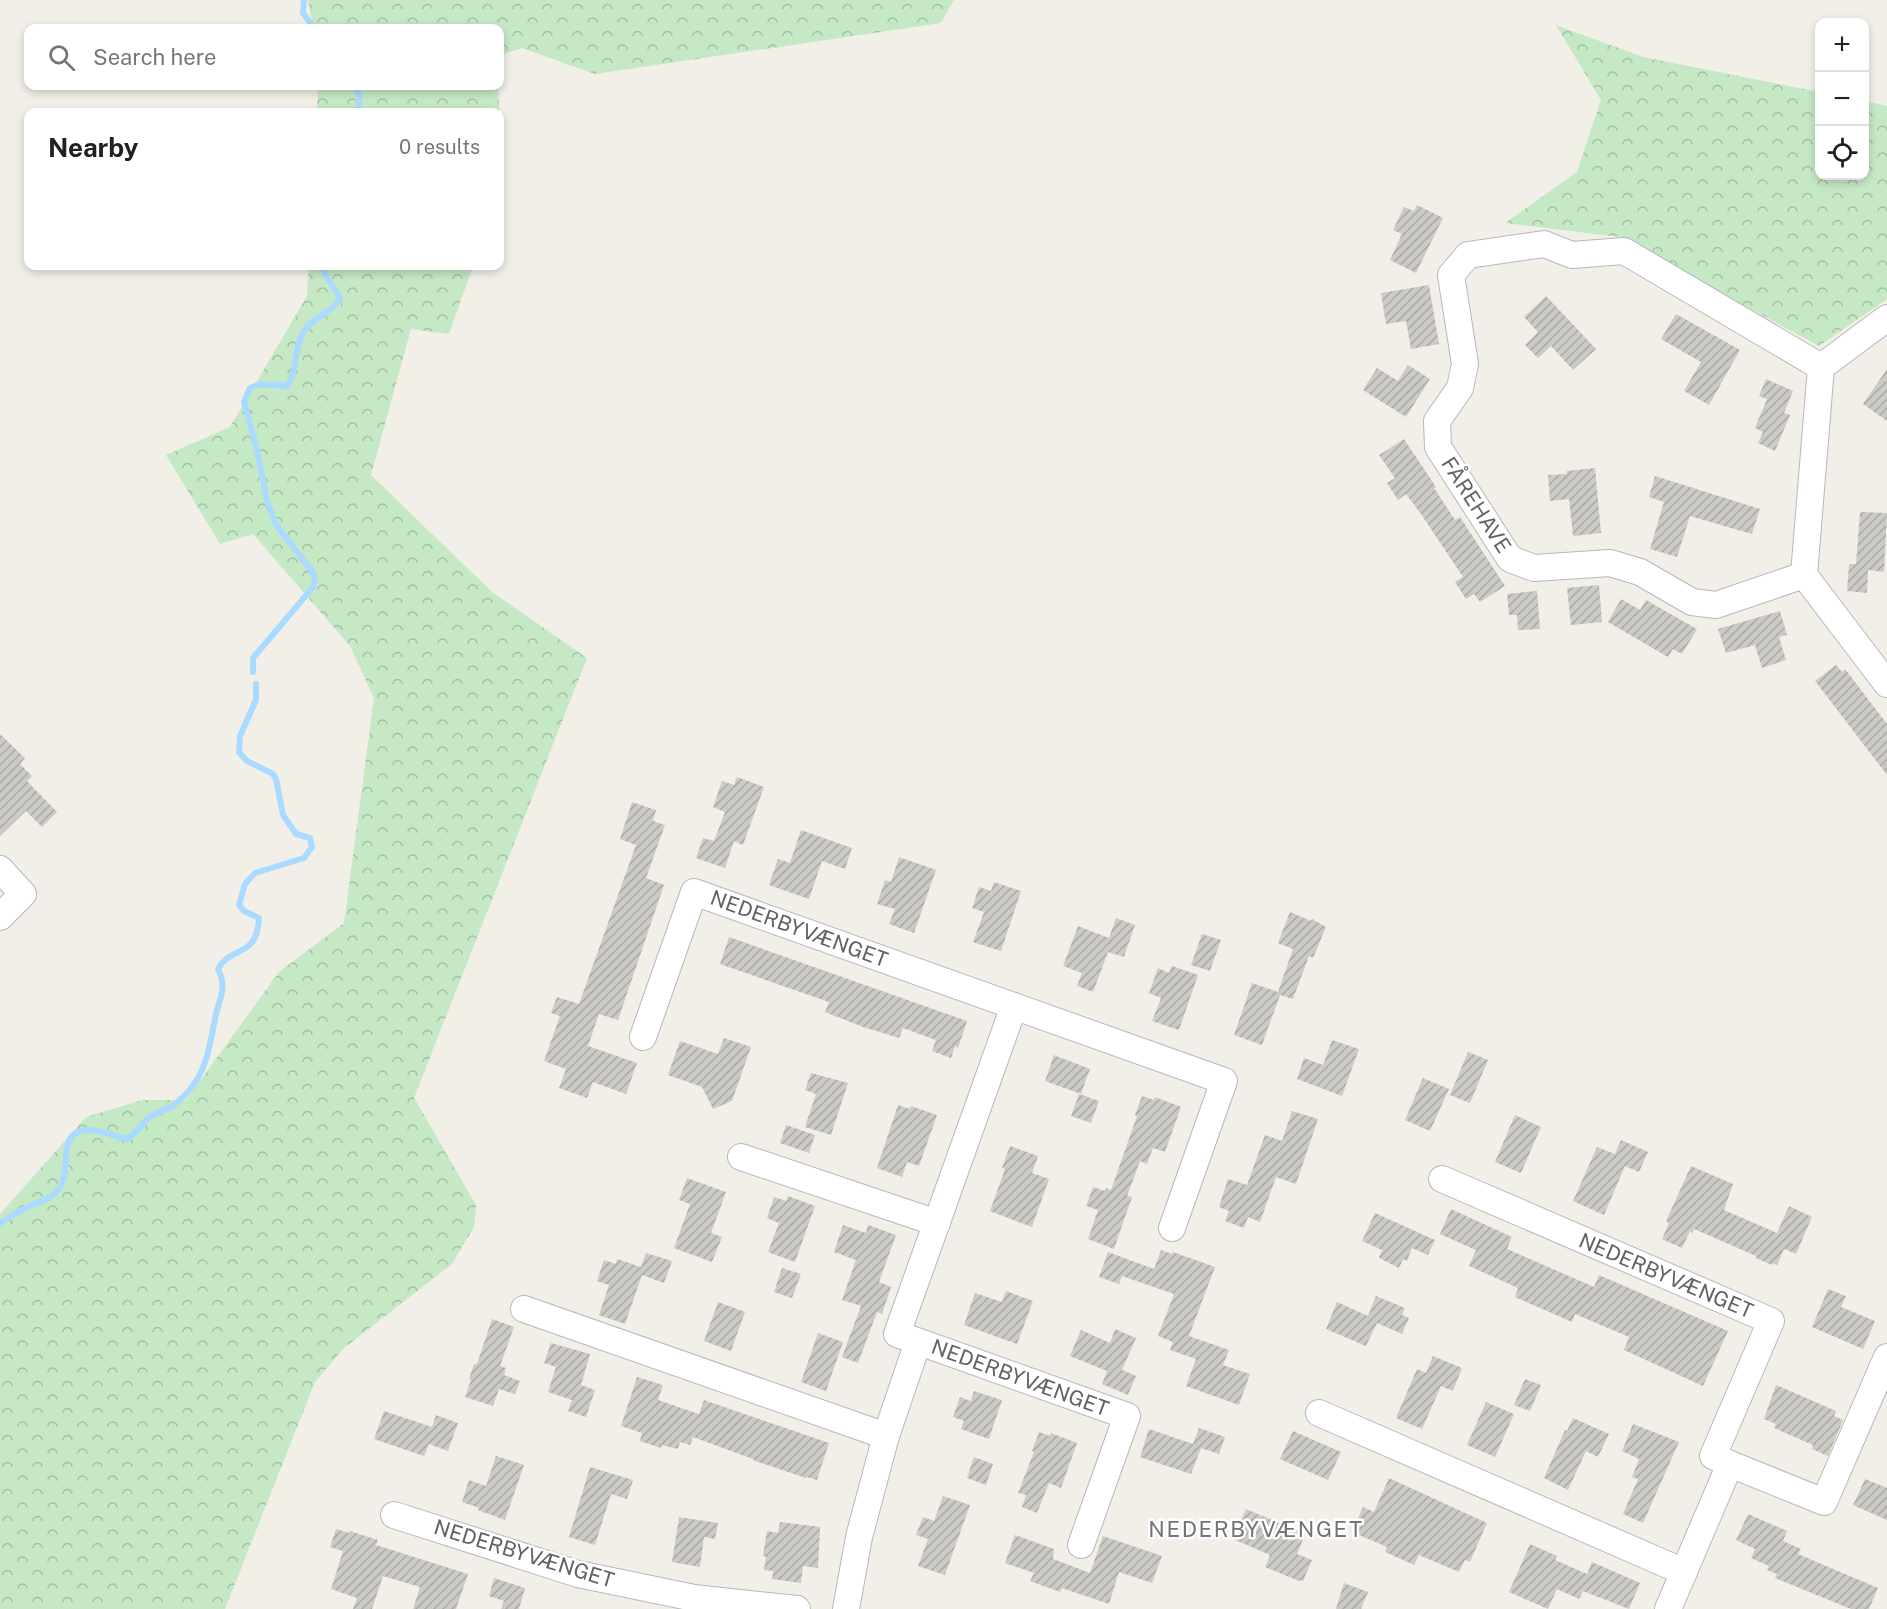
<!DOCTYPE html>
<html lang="en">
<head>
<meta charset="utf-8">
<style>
  :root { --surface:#fff; --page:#f6f6f6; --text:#202124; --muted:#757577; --line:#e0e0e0 }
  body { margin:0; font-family:"Public Sans",sans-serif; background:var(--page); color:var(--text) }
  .controls { position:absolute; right:18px; top:18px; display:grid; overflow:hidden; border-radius:12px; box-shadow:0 3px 9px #0003 }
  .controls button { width:54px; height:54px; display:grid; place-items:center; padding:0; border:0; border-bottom:2px solid var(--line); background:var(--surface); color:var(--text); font:30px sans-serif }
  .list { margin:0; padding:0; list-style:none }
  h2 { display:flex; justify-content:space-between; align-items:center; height:78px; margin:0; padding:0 24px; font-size:26px }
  h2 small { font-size:20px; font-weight:400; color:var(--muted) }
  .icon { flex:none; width:33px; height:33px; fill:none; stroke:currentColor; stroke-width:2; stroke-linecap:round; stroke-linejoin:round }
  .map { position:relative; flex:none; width:1887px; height:1609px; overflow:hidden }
  .search { position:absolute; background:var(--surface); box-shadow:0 3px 9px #0003; left:24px; top:24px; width:480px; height:66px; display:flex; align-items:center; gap:15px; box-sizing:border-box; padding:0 21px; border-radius:12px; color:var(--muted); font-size:22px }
  .panel { position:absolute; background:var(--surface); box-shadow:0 3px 9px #0003; left:24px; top:108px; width:480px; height:162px; border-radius:12px }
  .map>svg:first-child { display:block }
</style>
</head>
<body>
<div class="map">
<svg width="1887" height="1609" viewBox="0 0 1887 1609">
  <defs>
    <pattern id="forest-crowns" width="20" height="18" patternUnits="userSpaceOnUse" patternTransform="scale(1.5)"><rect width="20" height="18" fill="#c5e8c5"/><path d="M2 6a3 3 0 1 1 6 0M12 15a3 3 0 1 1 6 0" fill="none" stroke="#a3c0a4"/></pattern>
    <pattern id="building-hatch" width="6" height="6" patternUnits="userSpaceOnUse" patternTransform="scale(1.5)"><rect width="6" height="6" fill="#cccac5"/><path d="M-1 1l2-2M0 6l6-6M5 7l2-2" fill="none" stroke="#a9a8a4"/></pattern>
  </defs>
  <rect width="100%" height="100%" fill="#f1efe8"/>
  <!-- forest -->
  <g fill="url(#forest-crowns)">
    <path d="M 308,0 L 954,0 L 941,23 L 595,74 L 522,48 L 500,55 L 500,28 L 313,28 Z"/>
    <path d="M 1556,25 L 1643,57 L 1819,92 L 1820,176 L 1864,176 L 1865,101 L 1887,106 L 1887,299 L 1819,346 L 1619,237 L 1505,223 L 1577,172 L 1601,100 Z"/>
    <path d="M 318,86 L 498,86 L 503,179 L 500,189 L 500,112 L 317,112 Z"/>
    <path d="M 309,266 L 473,266 L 449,334 L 411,329 L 371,475 L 492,592 L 587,658 L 414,1098 L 476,1205 L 474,1227 L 452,1264 L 344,1348 L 315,1382 L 225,1609 L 0,1609 L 0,1214 L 86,1117 L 142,1100 L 186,1100 L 279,972 L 344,923 L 374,698 L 350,646 L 253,534 L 220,544 L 166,455 L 230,427 L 307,296 Z"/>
  </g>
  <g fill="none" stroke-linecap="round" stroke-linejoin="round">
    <!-- stream -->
    <g stroke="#aadaff" stroke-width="6">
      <path d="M 304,0 L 303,13 L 314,28"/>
      <path d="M 354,86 C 360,95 362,103 355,112"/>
      <path d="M 253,672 L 253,658 L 313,587 L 315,580 L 312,571 L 276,525 L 267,501 L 257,450 L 244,402 L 250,388 L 260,384 L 287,386 C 298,371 293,348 304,331 C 313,317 331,313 340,299 C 336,286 325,281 323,266"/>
      <path d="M 0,1223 C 10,1217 21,1210 32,1205 C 42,1201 52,1198 59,1189 C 65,1179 65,1169 66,1158 C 66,1116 101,1132 127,1139 C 138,1132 139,1126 147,1119 C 154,1113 167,1110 175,1104 C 205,1081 209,1052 215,1018 C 219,998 228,990 218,969 C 231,945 257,959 259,918 L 244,911 L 239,905 L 245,884 L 255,873 L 304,858 L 312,847 L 310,838 L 296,834 L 283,815 L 276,779 L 273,774 L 247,761 L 239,752 L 240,736 L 256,700 L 256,684"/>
    </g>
  </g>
  <!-- building -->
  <g fill="url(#building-hatch)">
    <path d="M 1417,205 L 1443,218 L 1416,273 L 1390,260 L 1402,234 L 1393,230 L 1404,207 L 1414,211 Z"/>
    <path d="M 1429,285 L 1439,344 L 1411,349 L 1406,321 L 1386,324 L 1381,293 Z"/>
    <path d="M 1546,296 L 1596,349 L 1573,370 L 1551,346 L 1538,358 L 1525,345 L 1538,332 L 1524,317 Z"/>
    <path d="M 1676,314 L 1740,350 L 1709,405 L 1684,391 L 1701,362 L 1661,339 Z"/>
    <path d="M 1408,365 L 1430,379 L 1406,417 L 1363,390 L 1377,368 L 1398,381 Z"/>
    <path d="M 1887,369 L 1887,421 L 1863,404 Z"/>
    <path d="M 1766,379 L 1793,391 L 1784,413 L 1790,415 L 1775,451 L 1758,443 L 1763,432 L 1755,428 L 1767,399 L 1759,396 Z"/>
    <path d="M 1404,439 L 1436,487 L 1434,488 L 1455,520 L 1460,517 L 1505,586 L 1480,602 L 1474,594 L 1466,599 L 1455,582 L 1463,577 L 1421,514 L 1406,494 L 1398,500 L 1387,483 L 1395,478 L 1379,455 Z"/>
    <path d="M 1595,468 L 1601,533 L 1573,536 L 1569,499 L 1550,501 L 1548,475 L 1567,474 L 1567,471 Z"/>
    <path d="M 1655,476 L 1760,509 L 1752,534 L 1690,516 L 1677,557 L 1650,549 L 1664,502 L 1649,497 Z"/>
    <path d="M 1860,512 L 1887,513 L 1884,572 L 1868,570 L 1867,593 L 1847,591 L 1849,564 L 1856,564 Z"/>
    <path d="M 1599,585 L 1602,622 L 1571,625 L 1567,588 Z"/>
    <path d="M 1537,591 L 1540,629 L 1518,630 L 1517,615 L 1509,615 L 1507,594 Z"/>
    <path d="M 1621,599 L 1640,610 L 1646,600 L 1697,629 L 1682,654 L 1673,649 L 1668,657 L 1608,622 Z"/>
    <path d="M 1780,611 L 1787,635 L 1779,637 L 1786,660 L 1762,668 L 1755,645 L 1726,653 L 1718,629 Z"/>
    <path d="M 1836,665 L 1842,672 L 1845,669 L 1887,724 L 1887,775 L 1815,681 Z"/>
    <path d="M 0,734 L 25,758 L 20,764 L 32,776 L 27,781 L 57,812 L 42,827 L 26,811 L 0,836 Z"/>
    <path d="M 737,777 L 764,787 L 743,845 L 734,841 L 725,868 L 696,858 L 703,838 L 714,841 L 725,812 L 713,807 L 722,781 L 734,785 Z"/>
    <path d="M 632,802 L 656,810 L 653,821 L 665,825 L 646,878 L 664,885 L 618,1020 L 599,1014 L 588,1046 L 637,1063 L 626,1094 L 593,1082 L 587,1098 L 559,1088 L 566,1069 L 544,1061 L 560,1016 L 551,1013 L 557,997 L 579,1004 L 636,845 L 620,839 Z"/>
    <path d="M 801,830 L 852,848 L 845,869 L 822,861 L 809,899 L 769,885 L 778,859 L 790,863 Z"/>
    <path d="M 899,857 L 936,870 L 914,933 L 889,924 L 895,909 L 877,904 L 885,880 L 891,882 Z"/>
    <path d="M 994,882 L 1021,891 L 1001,951 L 973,942 L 984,912 L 972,908 L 979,887 L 991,891 Z"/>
    <path d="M 1290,912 L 1311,921 L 1312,919 L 1326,927 L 1313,958 L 1309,956 L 1293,999 L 1280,995 L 1262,1045 L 1234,1035 L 1252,983 L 1278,992 L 1293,949 L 1278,943 Z"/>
    <path d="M 1116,918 L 1135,925 L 1124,957 L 1108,952 L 1093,992 L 1077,986 L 1082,973 L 1063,966 L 1078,926 L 1109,938 Z"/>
    <path d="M 1202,934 L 1221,940 L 1210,971 L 1191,965 Z"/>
    <path d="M 729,937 L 967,1021 L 958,1048 L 955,1046 L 951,1058 L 932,1051 L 936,1040 L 903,1028 L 899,1038 L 863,1027 L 825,1012 L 829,1002 L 720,964 Z"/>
    <path d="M 1172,966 L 1198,975 L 1179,1030 L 1152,1021 L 1161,998 L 1149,993 L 1158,968 L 1169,973 Z"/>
    <path d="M 724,1038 L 751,1047 L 732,1101 L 713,1109 L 702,1087 L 668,1075 L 680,1041 L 718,1054 Z"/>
    <path d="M 1332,1040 L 1359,1049 L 1342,1096 L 1297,1079 L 1304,1058 L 1323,1065 Z"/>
    <path d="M 1468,1052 L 1488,1060 L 1470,1103 L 1450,1095 Z"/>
    <path d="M 1054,1055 L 1090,1069 L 1081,1094 L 1045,1081 Z"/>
    <path d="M 811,1073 L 848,1083 L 831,1135 L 805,1127 L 816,1094 L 805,1090 Z"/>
    <path d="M 1423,1078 L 1449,1089 L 1430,1131 L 1405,1120 Z"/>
    <path d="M 1079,1094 L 1099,1101 L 1091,1123 L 1071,1116 Z"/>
    <path d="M 1142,1096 L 1154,1100 L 1155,1097 L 1181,1107 L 1165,1152 L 1153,1148 L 1147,1164 L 1140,1161 L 1127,1196 L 1132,1197 L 1114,1249 L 1088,1239 L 1098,1210 L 1086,1206 L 1093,1187 L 1105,1191 L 1106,1188 L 1111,1190 L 1137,1116 L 1135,1115 Z"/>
    <path d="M 898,1105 L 910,1109 L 911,1106 L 937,1115 L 919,1166 L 907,1162 L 902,1177 L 877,1168 Z"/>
    <path d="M 1292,1111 L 1318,1119 L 1296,1184 L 1276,1177 L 1260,1222 L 1248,1217 L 1244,1228 L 1225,1221 L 1229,1211 L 1219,1207 L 1228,1179 L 1247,1185 L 1265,1135 L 1282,1141 Z"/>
    <path d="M 1515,1115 L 1541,1127 L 1521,1173 L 1495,1162 Z"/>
    <path d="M 786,1125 L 815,1135 L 809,1153 L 780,1143 Z"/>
    <path d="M 1621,1140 L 1648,1152 L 1639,1172 L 1625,1166 L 1604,1215 L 1573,1201 L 1597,1147 L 1615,1154 Z"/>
    <path d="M 1010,1146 L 1038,1156 L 1032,1173 L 1049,1179 L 1032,1227 L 990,1211 L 1005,1169 L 1002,1168 Z"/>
    <path d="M 1691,1166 L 1733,1184 L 1724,1210 L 1777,1233 L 1789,1206 L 1812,1217 L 1796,1254 L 1784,1249 L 1777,1265 L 1773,1263 L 1772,1265 L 1756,1258 L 1756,1256 L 1694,1229 L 1692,1233 L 1690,1231 L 1682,1248 L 1662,1239 L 1669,1223 L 1666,1221 Z"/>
    <path d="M 687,1178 L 726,1192 L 711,1233 L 722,1237 L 712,1262 L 674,1248 L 690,1204 L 679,1200 Z"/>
    <path d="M 788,1196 L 815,1206 L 795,1262 L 768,1252 L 779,1223 L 767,1218 L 774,1197 L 786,1201 Z"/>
    <path d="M 1451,1209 L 1512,1237 L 1507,1249 L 1594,1287 L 1599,1275 L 1728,1331 L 1703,1386 L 1624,1350 L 1629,1337 L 1575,1314 L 1572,1322 L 1515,1297 L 1518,1288 L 1469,1266 L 1476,1250 L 1440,1234 Z"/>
    <path d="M 1375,1213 L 1435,1240 L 1428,1255 L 1412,1248 L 1407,1261 L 1403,1259 L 1399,1268 L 1379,1258 L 1382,1250 L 1362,1241 Z"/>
    <path d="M 843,1225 L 866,1233 L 868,1225 L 896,1235 L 879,1282 L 891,1287 L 882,1314 L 877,1312 L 858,1363 L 842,1357 L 861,1306 L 842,1300 L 856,1260 L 834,1252 Z"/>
    <path d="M 1161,1250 L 1172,1254 L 1173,1252 L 1215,1267 L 1189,1336 L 1229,1350 L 1223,1365 L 1250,1374 L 1239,1405 L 1186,1386 L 1196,1359 L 1170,1350 L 1173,1342 L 1158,1336 L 1174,1294 L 1122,1276 L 1119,1284 L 1099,1277 L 1108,1252 L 1154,1269 Z"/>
    <path d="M 646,1253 L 672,1261 L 664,1283 L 642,1275 L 625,1324 L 599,1315 L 609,1285 L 597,1281 L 604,1260 L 616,1264 L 617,1259 L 641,1267 Z"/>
    <path d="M 782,1268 L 801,1274 L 792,1298 L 774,1292 Z"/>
    <path d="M 1828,1289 L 1846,1296 L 1841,1307 L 1875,1321 L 1863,1349 L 1812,1327 Z"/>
    <path d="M 1006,1291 L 1033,1301 L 1017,1344 L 964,1325 L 975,1293 L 1002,1302 Z"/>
    <path d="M 1376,1296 L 1405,1308 L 1402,1315 L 1409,1318 L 1402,1334 L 1377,1323 L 1366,1346 L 1326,1329 L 1337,1302 L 1368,1316 Z"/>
    <path d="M 718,1302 L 745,1312 L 731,1351 L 704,1341 Z"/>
    <path d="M 492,1319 L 514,1327 L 500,1366 L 506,1368 L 504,1375 L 520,1381 L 515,1394 L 499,1389 L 493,1406 L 465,1397 L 471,1380 L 469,1379 L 474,1364 L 477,1364 Z"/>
    <path d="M 1115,1329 L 1136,1338 L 1122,1370 L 1136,1376 L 1128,1395 L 1102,1384 L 1107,1371 L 1070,1356 L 1081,1330 L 1110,1343 Z"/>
    <path d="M 818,1333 L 843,1342 L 826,1391 L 801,1382 Z"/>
    <path d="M 551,1343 L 590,1354 L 581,1385 L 595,1390 L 586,1417 L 568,1411 L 572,1400 L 548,1392 L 556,1367 L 544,1363 Z"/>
    <path d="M 1433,1356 L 1462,1368 L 1453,1391 L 1441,1386 L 1422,1429 L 1396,1418 L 1417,1369 L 1426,1373 Z"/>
    <path d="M 637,1377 L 663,1385 L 658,1400 L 699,1414 L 704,1400 L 829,1443 L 817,1480 L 807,1477 L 806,1478 L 755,1461 L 753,1459 L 693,1437 L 690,1445 L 680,1442 L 678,1449 L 662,1445 L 661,1448 L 640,1441 L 642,1433 L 621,1426 Z"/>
    <path d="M 1525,1379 L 1541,1385 L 1530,1411 L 1514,1405 Z"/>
    <path d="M 1776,1385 L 1836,1411 L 1834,1416 L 1843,1420 L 1828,1456 L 1812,1449 L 1813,1445 L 1774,1428 L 1776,1424 L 1764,1419 Z"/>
    <path d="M 974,1391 L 1002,1400 L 989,1439 L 961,1429 L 964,1421 L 953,1417 L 960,1397 L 971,1401 Z"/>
    <path d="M 1486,1402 L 1514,1414 L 1495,1457 L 1467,1445 Z"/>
    <path d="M 384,1411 L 432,1427 L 436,1415 L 458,1423 L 448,1451 L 429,1444 L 424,1456 L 374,1439 Z"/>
    <path d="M 1573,1418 L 1609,1434 L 1598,1457 L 1586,1451 L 1568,1490 L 1544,1478 L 1565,1430 L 1567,1431 Z"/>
    <path d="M 1633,1424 L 1679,1442 L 1643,1523 L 1623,1514 L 1638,1479 L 1632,1477 L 1639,1459 L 1622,1451 Z"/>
    <path d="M 1199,1428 L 1225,1437 L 1219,1454 L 1201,1448 L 1191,1474 L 1140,1457 L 1149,1429 L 1193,1444 Z"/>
    <path d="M 1293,1431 L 1341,1452 L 1328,1480 L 1280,1459 Z"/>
    <path d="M 1039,1432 L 1050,1436 L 1051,1433 L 1077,1443 L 1061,1488 L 1049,1483 L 1037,1513 L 1022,1507 L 1026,1495 L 1018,1493 L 1034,1452 L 1032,1451 Z"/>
    <path d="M 496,1456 L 524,1465 L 505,1520 L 478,1510 L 479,1508 L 462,1502 L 469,1480 L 486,1486 Z"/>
    <path d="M 974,1457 L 993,1464 L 986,1485 L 967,1478 Z"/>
    <path d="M 590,1467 L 633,1480 L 627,1499 L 611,1494 L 595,1545 L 569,1537 Z"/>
    <path d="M 1389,1478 L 1487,1523 L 1470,1562 L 1465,1560 L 1459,1572 L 1419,1555 L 1414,1565 L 1385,1552 L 1387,1547 L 1352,1532 L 1363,1507 L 1374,1512 Z"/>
    <path d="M 1865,1479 L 1887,1488 L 1887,1520 L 1853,1505 Z"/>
    <path d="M 943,1496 L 970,1505 L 945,1575 L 918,1566 L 928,1539 L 916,1535 L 923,1517 L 934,1521 Z"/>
    <path d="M 1246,1509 L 1305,1534 L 1297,1554 L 1312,1560 L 1303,1581 L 1300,1580 L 1299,1581 L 1265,1567 L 1270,1555 L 1233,1539 Z"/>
    <path d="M 1748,1514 L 1787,1531 L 1783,1541 L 1801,1549 L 1798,1554 L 1878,1588 L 1869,1609 L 1851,1609 L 1775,1578 L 1777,1574 L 1767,1570 L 1769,1566 L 1751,1558 L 1755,1549 L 1736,1540 Z"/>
    <path d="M 679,1517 L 718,1523 L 715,1539 L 704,1537 L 700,1567 L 672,1562 Z"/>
    <path d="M 780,1522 L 820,1527 L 818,1568 L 803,1566 L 801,1583 L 772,1579 L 773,1571 L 764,1570 L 766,1557 L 763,1556 L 767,1531 L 778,1533 Z"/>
    <path d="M 336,1529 L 349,1533 L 350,1531 L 378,1540 L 376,1545 L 468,1574 L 456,1609 L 413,1609 L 420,1587 L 383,1576 L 372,1609 L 353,1609 L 357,1598 L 331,1589 L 343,1551 L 330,1547 Z"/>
    <path d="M 1015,1535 L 1054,1549 L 1053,1559 L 1090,1573 L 1103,1536 L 1162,1556 L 1152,1583 L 1119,1572 L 1109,1604 L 1062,1588 L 1060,1592 L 1030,1581 L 1034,1573 L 1005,1563 Z"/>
    <path d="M 1530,1544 L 1557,1556 L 1555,1560 L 1587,1574 L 1592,1562 L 1640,1583 L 1629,1609 L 1583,1591 L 1579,1599 L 1557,1589 L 1548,1609 L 1509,1592 Z"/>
    <path d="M 494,1578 L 525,1588 L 519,1609 L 501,1609 L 504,1601 L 489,1596 Z"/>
    <path d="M 1344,1583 L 1368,1592 L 1361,1609 L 1336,1609 Z"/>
  </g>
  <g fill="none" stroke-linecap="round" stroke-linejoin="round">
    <defs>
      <g id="minor">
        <path d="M 1821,367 L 1804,575 L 1887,684"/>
        <path d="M 1804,575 L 1716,605 L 1692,602 L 1640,572 L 1610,563 L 1534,568 L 1510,559 L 1438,447 L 1437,421 L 1460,388 L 1465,364 L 1451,275 L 1468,255 L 1544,244 L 1572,255 L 1624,251 L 1821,367 L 1887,318"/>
        <path d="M 0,869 L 23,894 L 0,917"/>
        <path d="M 1014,1006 L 897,1334 L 1127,1416 L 1081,1545"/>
        <path d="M 643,1037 L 694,892 L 1224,1081 L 1172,1228"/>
        <path d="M 741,1157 L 937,1223"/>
        <path d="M 1442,1179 L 1771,1321 L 1713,1456 L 1730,1464"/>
        <path d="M 524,1309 L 886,1436"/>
        <path d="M 1319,1413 L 1684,1572"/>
        <path d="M 394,1515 L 578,1574 L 694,1598 L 797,1609"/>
        <path d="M 846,1609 L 859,1537 L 886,1436 L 918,1342"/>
        <path d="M 1668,1609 L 1730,1464 L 1824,1502 L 1887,1357"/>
      </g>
    </defs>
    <!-- minor casing -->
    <use href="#minor" stroke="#b5b8bc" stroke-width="28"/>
    <!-- minor -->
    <use href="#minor" stroke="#fff" stroke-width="26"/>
  </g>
  <g text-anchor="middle" stroke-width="5" stroke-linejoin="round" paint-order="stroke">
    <!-- street labels -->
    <g font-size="21" fill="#5f6368" stroke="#fff">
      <text transform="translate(1476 505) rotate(57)" y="7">FÅREHAVE</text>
      <text transform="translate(799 929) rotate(20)" y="7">NEDERBYVÆNGET</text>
      <text transform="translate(1666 1276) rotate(23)" y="7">NEDERBYVÆNGET</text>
      <text transform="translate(1020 1378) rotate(20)" y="7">NEDERBYVÆNGET</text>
      <text transform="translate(524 1554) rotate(17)" y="7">NEDERBYVÆNGET</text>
    </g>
    <!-- neighbourhood labels -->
    <g font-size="22" letter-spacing="1.5" fill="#70757a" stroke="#fff">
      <text x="1256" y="1537">NEDERBYVÆNGET</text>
    </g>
  </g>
</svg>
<div class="controls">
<button>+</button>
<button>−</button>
<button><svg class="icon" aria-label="locate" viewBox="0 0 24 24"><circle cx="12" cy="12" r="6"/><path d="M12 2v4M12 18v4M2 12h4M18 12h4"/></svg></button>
</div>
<div class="search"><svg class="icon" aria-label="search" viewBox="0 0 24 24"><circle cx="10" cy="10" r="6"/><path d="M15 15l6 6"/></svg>Search here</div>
<section class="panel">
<h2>Nearby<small>0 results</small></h2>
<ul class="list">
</ul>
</section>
</div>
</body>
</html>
